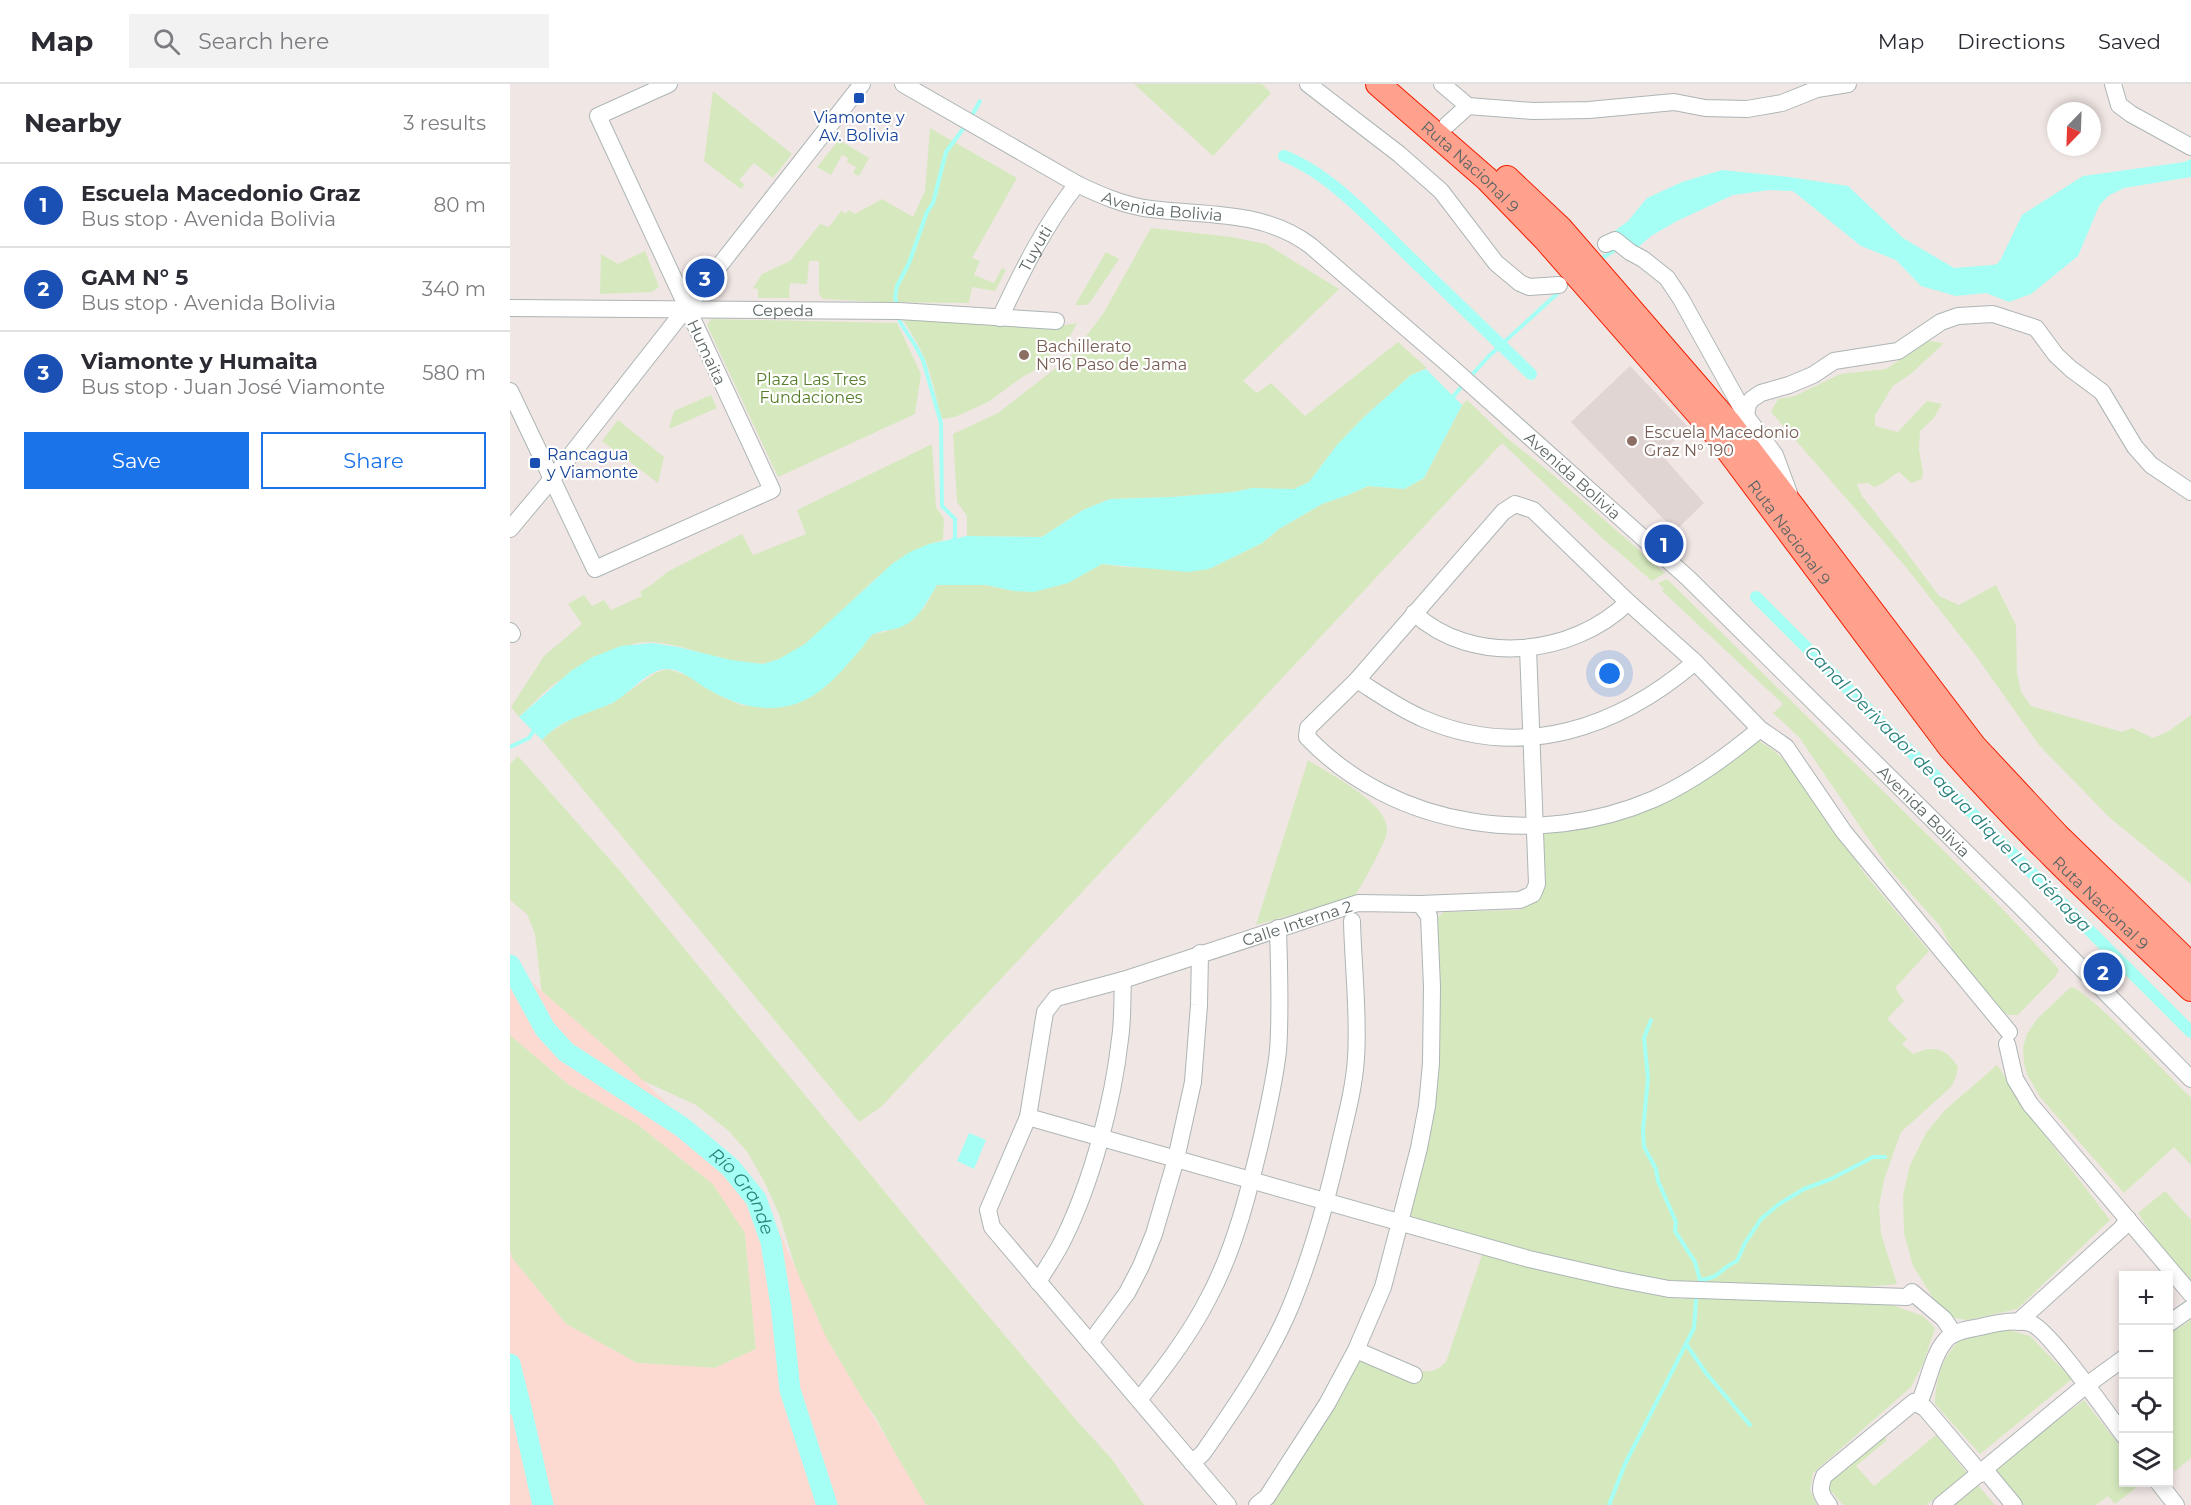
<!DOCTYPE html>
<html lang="en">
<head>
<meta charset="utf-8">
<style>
  :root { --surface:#fff; --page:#f2f2f3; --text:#2b2b33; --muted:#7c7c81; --line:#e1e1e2; --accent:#1a73e8 }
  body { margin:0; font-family:Montserrat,sans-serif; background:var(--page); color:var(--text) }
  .controls { position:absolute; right:18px; bottom:18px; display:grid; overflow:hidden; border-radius:0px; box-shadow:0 3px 9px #0003 }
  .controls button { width:54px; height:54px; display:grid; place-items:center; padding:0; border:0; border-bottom:2px solid var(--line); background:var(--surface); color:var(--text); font:30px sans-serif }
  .compass { position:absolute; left:1537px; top:18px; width:54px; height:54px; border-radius:50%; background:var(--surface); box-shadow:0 3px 9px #0003; rotate:203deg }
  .you { position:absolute; left:1100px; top:590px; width:21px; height:21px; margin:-15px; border:4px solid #fff; border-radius:50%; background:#1a73e8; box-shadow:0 0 0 9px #1a73e833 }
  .badge { display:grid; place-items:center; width:39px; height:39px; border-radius:50%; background:var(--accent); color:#fff; font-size:20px; font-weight:700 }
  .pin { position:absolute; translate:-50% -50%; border:3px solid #fff; box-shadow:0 2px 6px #0006 }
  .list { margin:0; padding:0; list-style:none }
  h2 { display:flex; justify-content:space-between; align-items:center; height:78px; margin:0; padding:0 24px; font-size:26px }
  h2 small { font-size:20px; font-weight:400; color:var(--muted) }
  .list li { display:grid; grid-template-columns:39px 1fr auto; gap:18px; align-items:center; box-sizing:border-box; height:84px; padding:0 24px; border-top:2px solid var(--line) }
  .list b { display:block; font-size:22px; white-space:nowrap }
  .list p { margin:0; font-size:20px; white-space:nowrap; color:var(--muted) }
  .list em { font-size:20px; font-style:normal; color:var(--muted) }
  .actions { display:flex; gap:12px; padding:18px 24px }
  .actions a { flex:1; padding:14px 0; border:2px solid var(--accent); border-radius:0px; text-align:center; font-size:21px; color:var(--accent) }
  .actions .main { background:var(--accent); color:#fff }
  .icon { flex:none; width:33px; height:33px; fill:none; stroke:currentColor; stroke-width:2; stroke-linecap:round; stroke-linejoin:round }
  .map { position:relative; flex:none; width:1681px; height:1421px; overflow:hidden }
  header { display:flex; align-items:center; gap:36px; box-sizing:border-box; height:84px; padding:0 30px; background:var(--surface); border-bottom:2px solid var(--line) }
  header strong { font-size:28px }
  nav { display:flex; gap:33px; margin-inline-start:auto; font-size:21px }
  .search { width:420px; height:54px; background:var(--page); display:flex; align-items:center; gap:15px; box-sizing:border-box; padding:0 21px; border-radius:0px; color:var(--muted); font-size:22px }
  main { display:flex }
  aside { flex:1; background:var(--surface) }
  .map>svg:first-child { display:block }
</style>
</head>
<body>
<header>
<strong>Map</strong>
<div class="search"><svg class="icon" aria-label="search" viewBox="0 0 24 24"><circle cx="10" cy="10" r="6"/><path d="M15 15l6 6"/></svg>Search here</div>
<nav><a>Map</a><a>Directions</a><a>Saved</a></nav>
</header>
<main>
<aside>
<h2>Nearby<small>3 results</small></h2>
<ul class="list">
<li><span class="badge" style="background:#1a4fb4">1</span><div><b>Escuela Macedonio Graz</b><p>Bus stop · Avenida Bolivia</p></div><em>80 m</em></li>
<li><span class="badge" style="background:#1a4fb4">2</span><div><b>GAM N° 5</b><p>Bus stop · Avenida Bolivia</p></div><em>340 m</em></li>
<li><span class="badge" style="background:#1a4fb4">3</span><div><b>Viamonte y Humaita</b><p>Bus stop · Juan José Viamonte</p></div><em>580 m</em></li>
</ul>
<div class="actions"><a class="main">Save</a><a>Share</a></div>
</aside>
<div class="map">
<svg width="1681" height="1421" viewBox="0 0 1681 1421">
  <rect width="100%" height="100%" fill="#f0e6e4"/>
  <!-- education -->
  <path fill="#e0d5d3" d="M 1120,282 L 1179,344 L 1150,369 L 1194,419 L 1165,447 L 1061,338 Z"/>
  <!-- green -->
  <g fill="#d6e9be">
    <path d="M 624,0 L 752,0 L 761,9 L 703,72 Z"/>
    <path d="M 203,7 L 282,70 L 263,94 L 244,79 L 229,96 L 235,101 L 231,105 L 194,77 Z"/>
    <path d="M 420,44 L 507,94 L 462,174 L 470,177 L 464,191 L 484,199 L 492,184 L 496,186 L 485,207 L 462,203 L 459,219 L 371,218 L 313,215 L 309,210 L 309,177 L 299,177 L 297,200 L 280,199 L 279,214 L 248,214 L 248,205 L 243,204 L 252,190 L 280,177 L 310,140 L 319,143 L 331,127 L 336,130 L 338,126 L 345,130 L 372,115 L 403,133 L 415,107 Z"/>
    <path d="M 329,56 L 359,74 L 349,92 L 343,89 L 346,83 L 337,78 L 338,74 L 332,71 L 321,91 L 307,83 Z"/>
    <path d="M 641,144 L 721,153 L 756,160 L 829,205 L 733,297 L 747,309 L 761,299 L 795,332 L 888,258 L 917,284 L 901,291 L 854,333 L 827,361 L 799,398 L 784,406 L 742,404 L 724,408 L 662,413 L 600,415 L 573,426 L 532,453 L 457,452 L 457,432 L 447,418 L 443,350 L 488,329 L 560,273 L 593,230 Z"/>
    <path d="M 135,167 L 149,203 L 142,208 L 90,210 L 91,170 L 108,180 Z"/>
    <path d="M 596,168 L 609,175 L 581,217 L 576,221 L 565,221 Z"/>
    <path d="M 391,233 L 542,243 L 567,239 L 557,258 L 540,271 L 535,281 L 514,292 L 478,318 L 445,333 L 431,335 C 422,291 417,271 391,233 Z"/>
    <path d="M 201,235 L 387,239 L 411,290 L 405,330 L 268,393 L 197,241 Z"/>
    <path d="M 1419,257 L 1434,259 L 1402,289 L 1383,302 L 1365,331 L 1365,342 L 1388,348 L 1417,317 L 1432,320 L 1423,335 L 1410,347 L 1409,366 L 1413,388 L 1412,395 L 1401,399 L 1389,388 C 1380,393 1373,401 1364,403 L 1358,399 L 1347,400 L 1352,412 L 1391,461 L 1429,512 L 1449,521 L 1486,501 L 1506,541 L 1507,589 L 1511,608 L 1521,622 L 1612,648 L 1622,644 L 1643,654 L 1659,647 L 1681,631 L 1681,800 L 1600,734 L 1529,661 L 1466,572 L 1395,482 L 1261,328 L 1268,315 L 1285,312 L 1330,290 L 1376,285 Z"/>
    <path d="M 201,311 L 207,324 L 159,345 L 164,327 Z"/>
    <path d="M 957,316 L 997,354 L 1042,390 L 1155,489 L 1142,497 L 1091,453 L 992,359 L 371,1023 L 349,1038 L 32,656 L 37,650 L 69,630 L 101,620 L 145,589 L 157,585 L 176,591 L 212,613 L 234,622 L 311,606 L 363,550 L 375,548 L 414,524 L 427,501 L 476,501 L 504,507 L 578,486 L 592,480 L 614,483 L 699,485 L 752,459 L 769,445 L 812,420 L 838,411 L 858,402 L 894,405 L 914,394 L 952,321 Z"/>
    <path d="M 108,336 L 154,373 L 148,399 L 92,357 Z"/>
    <path d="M 422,360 L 426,423 L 434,435 L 433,456 C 359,477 334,544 270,575 C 229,594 170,551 127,559 C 118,561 108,569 99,573 C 82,581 62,588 46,599 C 33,608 21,622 9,633 L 1,623 L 34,572 L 72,540 L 58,520 L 74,511 L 82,522 L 94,516 L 101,526 L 132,512 L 130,508 L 144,499 L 157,488 L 232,450 L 243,471 L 296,450 L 287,426 Z"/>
    <path d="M 1157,495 L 1485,817 L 1546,882 L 1549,886 L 1545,893 L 1508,931 L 1499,931 L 1490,926 L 1452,883 L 1430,842 L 1379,785 L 1289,653 L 1263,629 L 1273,620 L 1152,507 L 1154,505 L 1148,499 Z"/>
    <path d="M 1244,654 L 1262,665 L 1286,687 L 1354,789 L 1419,867 L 1385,904 L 1394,917 L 1377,935 L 1397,955 L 1392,960 L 1403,970 C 1423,961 1436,963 1448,983 L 1446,993 L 1441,1003 L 1391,1048 L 1374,1096 L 1369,1122 L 1371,1150 L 1387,1200 L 1353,1203 L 1157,1199 L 1111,1191 L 955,1150 L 900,1132 L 914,1070 L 925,835 L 934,828 L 1009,826 L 1026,810 L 1033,750 L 1099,736 Z"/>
    <path d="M 8,672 L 111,788 L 422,1165 L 567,1337 L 601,1374 L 634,1421 L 413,1421 L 366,1334 L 326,1278 L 294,1212 L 269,1130 L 255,1099 L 238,1069 L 219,1047 L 186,1021 L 101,982 L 32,912 L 25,850 L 17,830 L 0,816 L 0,680 Z"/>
    <path d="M 798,676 C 819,690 880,719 877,748 C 875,760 853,799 846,810 L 840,814 L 746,841 Z"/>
    <path d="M 1561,903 C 1576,904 1664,997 1681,1014 L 1681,1081 L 1664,1063 L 1614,1109 L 1530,1013 L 1517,990 L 1514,980 L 1513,963 L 1517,950 L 1527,935 Z"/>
    <path d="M 0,951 L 58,1000 L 127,1040 L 203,1100 L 235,1149 L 246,1265 L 205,1284 L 127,1279 L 56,1240 L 2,1174 L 0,1167 Z"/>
    <path d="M 1487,981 L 1527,1041 L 1600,1136 L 1507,1225 L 1458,1236 L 1443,1234 L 1429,1223 L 1403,1182 L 1394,1149 L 1393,1112 L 1400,1081 L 1416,1049 L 1435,1026 Z"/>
    <path d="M 1655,1107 L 1681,1136 L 1681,1196 L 1648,1159 L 1628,1129 Z"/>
    <path d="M 974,1165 L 1117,1204 L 1171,1215 L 1199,1213 L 1379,1220 L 1413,1232 L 1425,1244 L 1413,1280 L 1401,1303 L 1303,1389 L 1300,1406 L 1307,1421 L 755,1421 L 856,1263 C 872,1271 907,1293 925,1286 C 928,1285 933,1280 936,1278 Z"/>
    <path d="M 1681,1236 L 1681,1374 L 1665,1387 L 1659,1378 L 1659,1250 Z"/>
    <path d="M 1499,1246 L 1520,1252 L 1562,1295 L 1470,1370 L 1425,1320 C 1425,1294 1436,1257 1465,1249 C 1476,1246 1488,1247 1499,1246 Z"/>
    <path d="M 1574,1316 L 1613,1366 L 1614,1398 L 1632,1399 L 1605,1420 L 1598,1412 L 1586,1421 L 1513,1421 L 1485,1385 Z"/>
    <path d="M 1372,1350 L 1377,1356 L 1346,1382 L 1364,1402 L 1426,1351 L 1458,1390 L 1416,1421 L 1333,1421 L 1319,1405 L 1320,1394 Z"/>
    <path d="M 1467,1400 L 1485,1421 L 1441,1421 Z"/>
  </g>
  <!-- sand -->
  <path fill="#fddad1" d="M 0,879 L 122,986 L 253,1111 L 317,1255 L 416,1421 L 0,1421 L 0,1167 L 2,1174 L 56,1240 L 127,1279 L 205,1284 L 246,1265 L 235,1149 L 203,1100 L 127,1040 L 58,1000 L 0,951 Z"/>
  <!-- water -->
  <g fill="#a5fff4">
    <path d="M 1681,75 L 1681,93 L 1614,104 L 1598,112 L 1589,122 L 1568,172 L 1521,210 L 1499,218 L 1476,209 L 1446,212 L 1411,202 L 1386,176 L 1351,162 L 1283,107 L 1259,106 L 1223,111 L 1167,137 L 1141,152 L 1124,167 L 1102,149 L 1118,137 L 1137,114 L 1172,98 L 1212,86 L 1279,93 L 1338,102 L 1393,154 L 1444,184 L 1482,181 L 1487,180 L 1491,175 L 1512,131 L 1573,92 L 1674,78 Z"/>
    <path d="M 916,285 L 952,321 L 914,394 L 894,405 L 858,402 L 838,411 L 812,420 L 769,445 L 752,459 L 699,485 L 678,488 L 592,480 L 558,499 L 524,508 L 504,507 L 476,501 L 427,501 C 417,517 408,538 388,544 C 381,546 368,547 362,551 C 358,555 354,561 351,565 C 334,584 317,606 293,617 C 259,632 224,621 194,603 C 183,596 171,585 157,585 C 138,584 117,613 100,620 C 75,631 51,635 32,656 L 9,633 L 61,587 L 83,573 L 111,562 L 142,559 L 168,563 L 221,576 L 253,580 L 269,575 L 295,560 L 382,480 L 400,468 L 419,460 L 457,452 L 532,453 L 573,426 L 600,415 L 662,413 L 724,408 L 742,404 L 784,405 L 799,398 L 827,361 L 854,333 L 901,291 Z"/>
    <path d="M 459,1049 L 476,1056 L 464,1085 L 447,1077 Z"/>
  </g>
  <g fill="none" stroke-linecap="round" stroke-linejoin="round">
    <!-- stream -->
    <g stroke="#a5fff4" stroke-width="4">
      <path d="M 460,35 L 470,17"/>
      <path d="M 1089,176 L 1108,164"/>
      <path d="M 387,221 L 385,213 L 387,202 L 399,179 L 417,128 L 423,119 L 436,68 L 456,41"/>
      <path d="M 389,232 L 390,238 L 405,261 L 413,276 L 431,339 L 432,422 L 445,435 L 445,454 L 442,457"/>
      <path d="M 960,293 L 979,272 L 1061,197"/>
      <path d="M 941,315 L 953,301"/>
      <path d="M 0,663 L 19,654 L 26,643"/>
      <path d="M 1141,936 L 1134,954 L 1138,994 L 1133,1046 L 1134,1063 L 1146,1085 L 1148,1097 L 1166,1138 L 1165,1147 L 1185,1178 L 1190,1196 C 1211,1194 1210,1184 1227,1177 L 1235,1159 L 1251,1135 L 1269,1120 L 1294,1105 L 1321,1095 L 1363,1073 L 1375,1073"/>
      <path d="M 1176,1260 L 1196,1289 L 1240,1341"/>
      <path d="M 1099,1421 L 1115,1380 L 1184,1244 L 1186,1215"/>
    </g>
    <!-- canal -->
    <g stroke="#a5fff4" stroke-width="12">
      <path d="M 774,72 C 824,91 869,145 908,181"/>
      <path d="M 908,181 L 1021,290"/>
      <path d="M 1246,513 L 1681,948"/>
    </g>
    <!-- river -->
    <g stroke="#a5fff4" stroke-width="21">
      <path id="s1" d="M 0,881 L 35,945 L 56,968 L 172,1043 L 220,1083 L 246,1115 L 261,1158 L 271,1221 L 280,1306 L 317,1421"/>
      <path d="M 0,1280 L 11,1324"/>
      <path d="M 0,1318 L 11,1324 L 33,1421"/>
    </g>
    <defs>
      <g id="minor">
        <path id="s2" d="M 393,0 L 567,100 C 590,111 615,122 641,125 C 696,132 754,126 801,162 L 939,281 L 1178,494 L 1508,820 L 1681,995"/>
        <path d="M 798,0 L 889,70 L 931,107 L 986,179 L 1010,199 L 1019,203 L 1049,201"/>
        <path d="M 932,0 L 958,22"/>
        <path d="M 1603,0 L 1609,21 L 1621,30 L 1681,63"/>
        <path d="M 937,41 L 958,22 L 1023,27 L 1079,26 L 1164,18 L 1195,24 L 1237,25 L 1272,19 L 1307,5 L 1338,0"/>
        <path d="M 1096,160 L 1105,156 L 1120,168 L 1133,175 L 1157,194 L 1171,215 L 1236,332 L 1265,371 L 1279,409"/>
        <path id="s3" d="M 0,224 L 389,227 L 546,237"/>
        <path id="s4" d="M 490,234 C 512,187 535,141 567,100"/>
        <path d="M 0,307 L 85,485 L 262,406 L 88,32 L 159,0"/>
        <path d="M 1236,332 L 1238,320 L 1242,315 L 1251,309 L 1279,301 L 1303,291 L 1324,277 L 1388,267 L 1431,238 L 1448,232 L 1483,230 L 1526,244 L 1546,271 L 1561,285 L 1592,308 L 1625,363 L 1641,381 L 1681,408"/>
        <path d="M 0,445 L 42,395 L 352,0"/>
        <path d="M 904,529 C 962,583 1063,572 1118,518"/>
        <path d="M 0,547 L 2,550"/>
        <path d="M 847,596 C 869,610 890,625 914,635 C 1012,677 1108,644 1185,578"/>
        <path d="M 1250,645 C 1217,672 1184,697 1144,715 C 1029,765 885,745 797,653 L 798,644 L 847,596 L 993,428 L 1005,420 L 1023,426 L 1118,518 L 1185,578 L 1250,645 L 1276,663 L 1334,748 L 1499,948"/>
        <path d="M 1497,960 L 1505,995 L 1520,1020 L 1681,1210"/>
        <path d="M 518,1033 L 1019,1175 L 1107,1195 L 1159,1205 L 1397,1213 L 1402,1208 L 1434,1235 L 1444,1250"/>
        <path d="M 528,1198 C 537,1183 547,1169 554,1154 C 582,1097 603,1018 610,955 C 613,936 612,915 613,896"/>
        <path d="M 1508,1238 L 1612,1144 L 1618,1135"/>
        <path d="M 1658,1240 L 1681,1224"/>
        <path d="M 580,1259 L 617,1209 L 631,1182 L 644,1150 L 666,1075 L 683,998 L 689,921 L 690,869"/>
        <path d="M 846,1266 L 904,1291"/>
        <path d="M 629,1316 C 654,1284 679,1252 698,1215 C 725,1165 739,1107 752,1052 C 758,1024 765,995 768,967 C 771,926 769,885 768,844"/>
        <path d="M 1409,1319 C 1418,1301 1422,1271 1436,1256 C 1443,1247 1459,1245 1470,1243 C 1485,1239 1504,1235 1520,1239 C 1538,1244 1599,1332 1614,1352"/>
        <path d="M 682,1379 L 693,1369 C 723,1326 754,1281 776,1233 C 799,1181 814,1127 827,1072 C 834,1040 844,1007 846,974 C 849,928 843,883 842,837"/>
        <path d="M 1475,1386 L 1504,1421"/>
        <path d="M 1648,1398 L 1666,1421"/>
        <path id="s5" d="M 718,1421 L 482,1143 L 478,1126 L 518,1033 L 535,928 L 546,914 L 613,896 L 848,819 L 910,820 L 1010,816 L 1023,810 L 1027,800 L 1018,564"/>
        <path d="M 747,1421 L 757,1413 L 817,1320 L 846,1266 L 873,1203 L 890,1138 L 909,1064 L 917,1022 L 921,979 L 922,903 L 919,832 L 910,820"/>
        <path d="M 1319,1421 C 1310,1410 1309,1405 1314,1392 L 1404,1318 L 1415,1324 L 1471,1390"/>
        <path d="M 1431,1421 L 1570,1306 L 1614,1274"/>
      </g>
      <g id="highway">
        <path id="s6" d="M 868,0 L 977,95 L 1036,156 L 1206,350 L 1440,663 C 1515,749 1598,826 1681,905"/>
        <path d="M 997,94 L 1051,145 L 1219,339 L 1464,662 L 1547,751 L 1681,881"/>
      </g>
    </defs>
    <!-- minor casing -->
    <use href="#minor" stroke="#adb5b5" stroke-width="18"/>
    <!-- highway casing -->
    <use href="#highway" stroke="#f41e00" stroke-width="26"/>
    <!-- minor -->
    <use href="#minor" stroke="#fff" stroke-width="16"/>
    <!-- highway -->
    <use href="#highway" stroke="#ffa18c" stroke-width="24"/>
  </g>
  <!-- markers -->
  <g fill="#1a4fb4" stroke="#fff" stroke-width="2">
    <rect x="343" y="8" width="12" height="12" rx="3"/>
    <rect x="19" y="373" width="12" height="12" rx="3"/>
  </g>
  <g fill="#8d6e63" stroke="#fff" stroke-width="2">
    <circle cx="514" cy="271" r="6"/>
    <circle cx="1122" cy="357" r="6"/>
  </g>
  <g text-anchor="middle" stroke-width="4.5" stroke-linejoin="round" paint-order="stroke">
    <!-- transit labels -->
    <g font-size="16" fill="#164399" stroke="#fff">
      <text x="349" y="39">Viamonte y<tspan x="349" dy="18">Av. Bolivia</tspan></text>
      <text x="37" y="376" text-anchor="start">Rancagua<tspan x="37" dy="18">y Viamonte</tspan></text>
    </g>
    <!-- street labels -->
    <g font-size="16" fill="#5c6666" stroke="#fff">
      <text dy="6" stroke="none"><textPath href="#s6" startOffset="124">Ruta Nacional 9</textPath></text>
      <text dy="6" stroke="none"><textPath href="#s2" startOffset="290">Avenida Bolivia</textPath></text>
      <text dy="6" stroke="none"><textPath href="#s4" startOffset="78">Tuyuti</textPath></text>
      <text dy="6" stroke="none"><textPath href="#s3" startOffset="273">Cepeda</textPath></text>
      <text transform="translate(197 268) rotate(65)" y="6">Humaita</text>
      <text dy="6" stroke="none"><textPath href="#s2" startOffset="794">Avenida Bolivia</textPath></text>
      <text dy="6" stroke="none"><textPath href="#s6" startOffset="610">Ruta Nacional 9</textPath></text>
      <text dy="6" stroke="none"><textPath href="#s2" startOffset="1280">Avenida Bolivia</textPath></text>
      <text dy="6" stroke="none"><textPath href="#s6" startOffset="1095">Ruta Nacional 9</textPath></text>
      <text dy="6" stroke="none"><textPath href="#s5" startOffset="860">Calle Interna 2</textPath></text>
    </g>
    <!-- education labels -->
    <g font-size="16" fill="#785e54" stroke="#fff" text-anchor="start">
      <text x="526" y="268">Bachillerato<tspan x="526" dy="18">Nº16 Paso de Jama</tspan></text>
      <text x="1134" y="354">Escuela Macedonio<tspan x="1134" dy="18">Graz N° 190</tspan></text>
    </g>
    <!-- park labels -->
    <g font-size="16" fill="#567e2b" stroke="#fff">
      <text x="301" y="301">Plaza Las Tres<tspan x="301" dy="18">Fundaciones</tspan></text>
    </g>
    <!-- water labels -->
    <g font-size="18" font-style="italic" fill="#2b827e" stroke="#fff">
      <text transform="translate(1438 705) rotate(45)" y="6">Canal Derivador de agua dique La Ciénaga</text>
      <text dy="6" stroke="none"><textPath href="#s1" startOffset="332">Río Grande</textPath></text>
    </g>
  </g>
</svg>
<div class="controls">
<button>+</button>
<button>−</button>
<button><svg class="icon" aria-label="locate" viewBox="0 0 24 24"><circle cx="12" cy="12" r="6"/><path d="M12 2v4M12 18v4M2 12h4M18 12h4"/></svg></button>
<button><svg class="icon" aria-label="layers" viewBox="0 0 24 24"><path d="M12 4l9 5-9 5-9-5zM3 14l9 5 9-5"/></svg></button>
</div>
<svg class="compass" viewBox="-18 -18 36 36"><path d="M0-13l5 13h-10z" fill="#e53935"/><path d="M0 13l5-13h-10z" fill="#7c7c81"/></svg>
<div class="you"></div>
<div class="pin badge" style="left:1154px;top:460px;background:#1a4fb4">1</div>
<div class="pin badge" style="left:1593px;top:888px;background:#1a4fb4">2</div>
<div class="pin badge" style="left:195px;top:194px;background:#1a4fb4">3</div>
</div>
</main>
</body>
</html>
